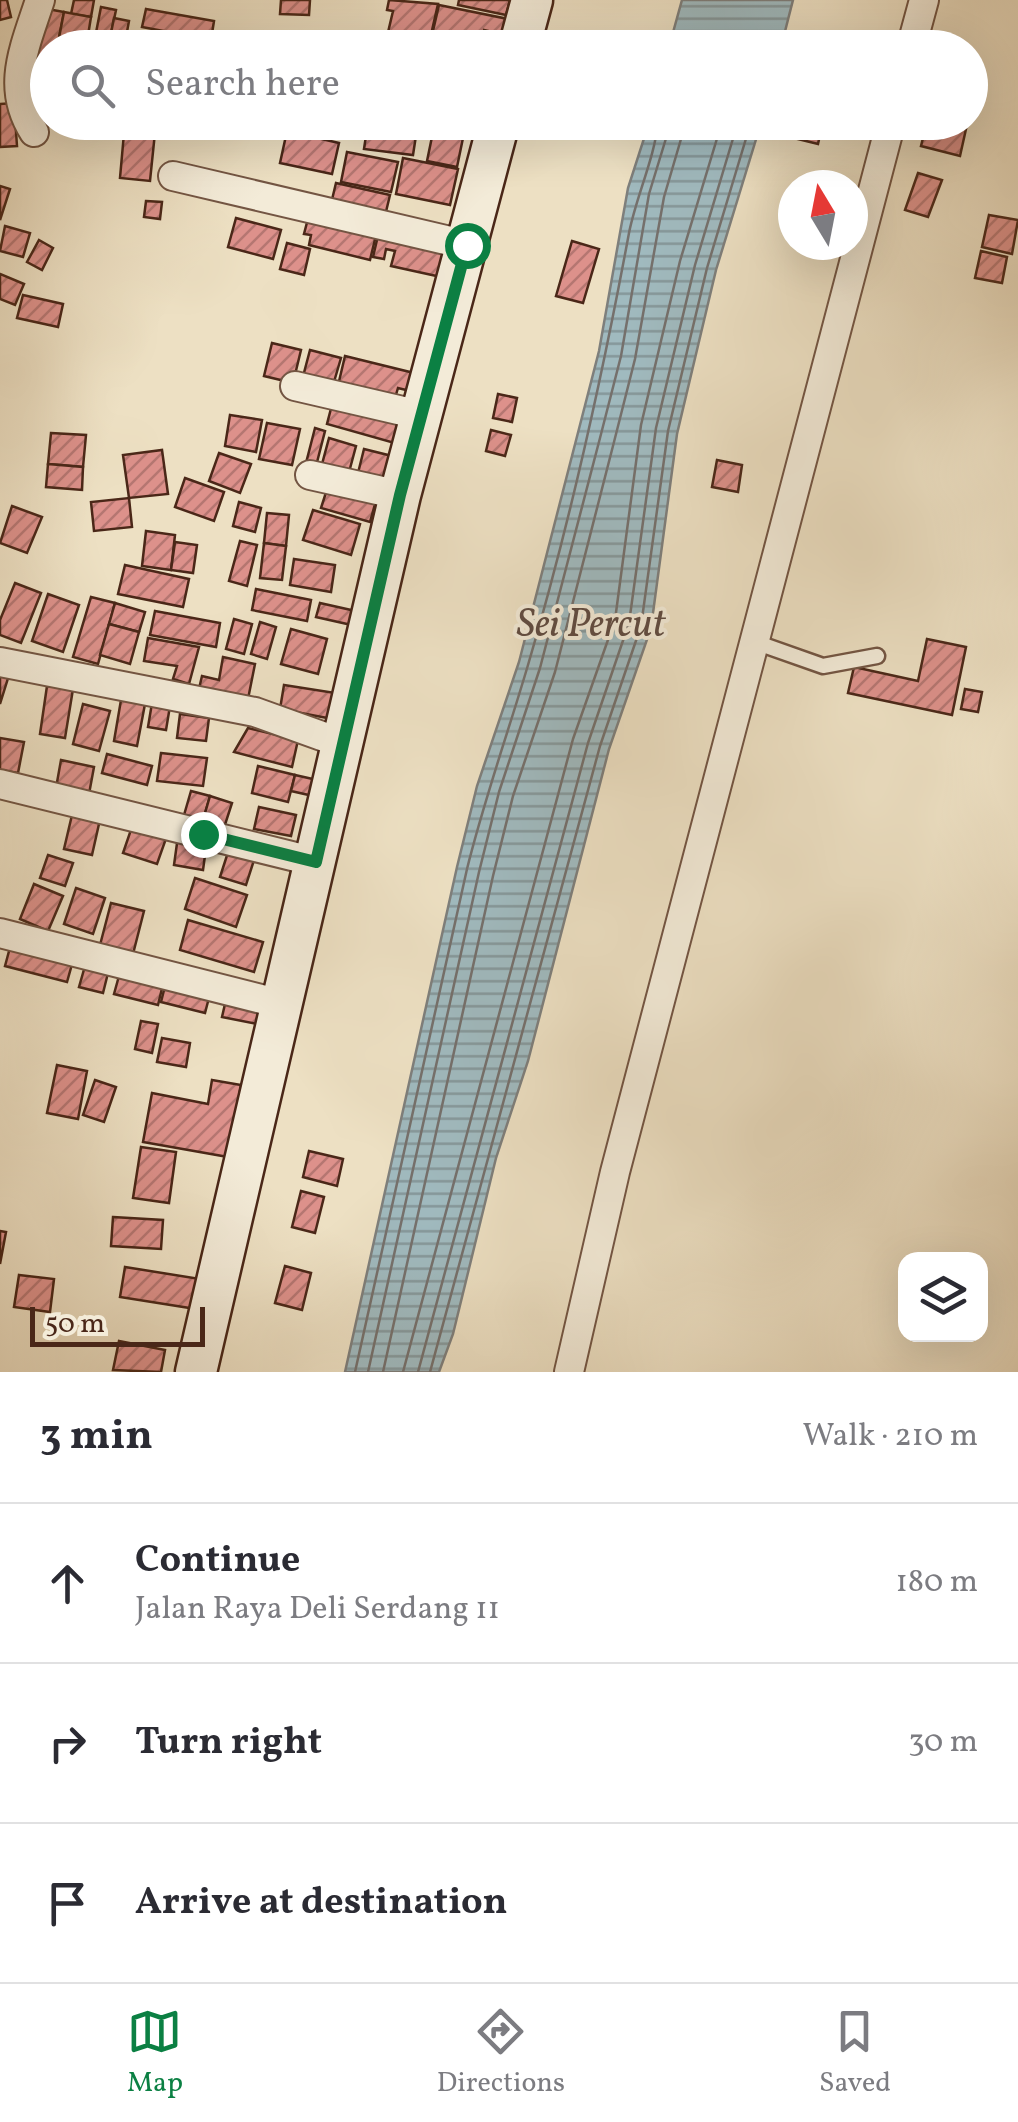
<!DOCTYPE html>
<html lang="en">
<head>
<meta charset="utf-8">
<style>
  :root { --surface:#fff; --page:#f7f7f7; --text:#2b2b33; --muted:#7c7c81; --line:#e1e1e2; --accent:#0b8043 }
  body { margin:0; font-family:Vollkorn,serif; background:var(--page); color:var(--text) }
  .controls { position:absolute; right:30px; bottom:30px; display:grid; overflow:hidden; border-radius:20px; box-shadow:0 10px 40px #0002 }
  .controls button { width:90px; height:90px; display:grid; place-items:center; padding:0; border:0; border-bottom:2px solid var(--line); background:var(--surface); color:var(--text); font:50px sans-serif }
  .compass { position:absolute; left:778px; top:170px; width:90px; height:90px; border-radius:50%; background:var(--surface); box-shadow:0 10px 40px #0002; rotate:350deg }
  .scale { position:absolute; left:30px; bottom:25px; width:175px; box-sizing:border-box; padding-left:10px; border:5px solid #4a2718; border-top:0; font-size:28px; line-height:35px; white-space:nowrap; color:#4a2718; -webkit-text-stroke:8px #f3ebd8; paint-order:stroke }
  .stop { position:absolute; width:30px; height:30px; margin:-22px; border:8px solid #0b8043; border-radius:50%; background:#fff }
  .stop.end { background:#0b8043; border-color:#fff; box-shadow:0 2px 10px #0008 }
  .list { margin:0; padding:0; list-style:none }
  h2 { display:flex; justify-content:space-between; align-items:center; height:130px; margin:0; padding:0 40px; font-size:42px }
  h2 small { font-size:32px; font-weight:400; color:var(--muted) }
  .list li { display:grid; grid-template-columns:65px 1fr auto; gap:30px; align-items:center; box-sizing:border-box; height:160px; padding:0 40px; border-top:2px solid var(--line) }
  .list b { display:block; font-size:38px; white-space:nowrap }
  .list p { margin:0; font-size:32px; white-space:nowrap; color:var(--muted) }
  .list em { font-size:32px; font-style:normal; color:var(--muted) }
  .icon { flex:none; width:55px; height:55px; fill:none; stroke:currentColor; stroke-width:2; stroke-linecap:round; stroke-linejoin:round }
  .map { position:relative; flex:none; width:1018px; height:1372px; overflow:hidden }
  .search { position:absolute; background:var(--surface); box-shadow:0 10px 40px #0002; left:30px; right:30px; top:30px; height:110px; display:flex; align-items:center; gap:25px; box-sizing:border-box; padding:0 35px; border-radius:55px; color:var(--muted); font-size:38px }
  .sheet { height:610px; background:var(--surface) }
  nav { display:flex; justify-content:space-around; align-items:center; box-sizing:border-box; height:140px; border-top:2px solid var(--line); background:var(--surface); font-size:28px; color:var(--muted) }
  nav a { display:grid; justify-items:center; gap:5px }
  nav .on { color:var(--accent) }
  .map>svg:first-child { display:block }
</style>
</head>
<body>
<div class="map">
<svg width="1018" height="1372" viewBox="0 0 1018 1372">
  <defs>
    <pattern id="water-rules" width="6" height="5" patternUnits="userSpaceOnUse" patternTransform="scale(2.5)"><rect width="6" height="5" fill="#a0babf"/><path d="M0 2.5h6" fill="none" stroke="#84979a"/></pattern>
    <pattern id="building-hatch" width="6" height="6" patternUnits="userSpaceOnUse" patternTransform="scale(2.5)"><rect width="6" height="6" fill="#dd918b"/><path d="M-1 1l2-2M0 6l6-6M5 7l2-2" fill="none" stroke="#b57671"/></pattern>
  </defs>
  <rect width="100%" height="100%" fill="#ede0c3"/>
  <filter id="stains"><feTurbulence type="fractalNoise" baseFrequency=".002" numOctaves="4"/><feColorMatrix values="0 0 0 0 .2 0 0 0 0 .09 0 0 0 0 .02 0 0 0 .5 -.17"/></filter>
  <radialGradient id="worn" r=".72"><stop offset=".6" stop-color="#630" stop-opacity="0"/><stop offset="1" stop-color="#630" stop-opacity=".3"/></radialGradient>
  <!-- water -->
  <g fill="url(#water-rules)" stroke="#7e7f7c" stroke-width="2.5">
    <path d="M 682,0 L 793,0 L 781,47 L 669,47 Z"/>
    <path d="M 649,123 L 761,123 L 716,270 L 677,434 L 651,628 L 609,749 L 528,1061 L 496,1158 L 453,1334 L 439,1372 L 345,1372 L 457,867 L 477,786 L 519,662 L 599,351 L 628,188 Z"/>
  </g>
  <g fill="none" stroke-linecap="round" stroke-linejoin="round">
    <!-- shore -->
    <g stroke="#75706c" stroke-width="2.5">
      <path d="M 355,1372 L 467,869 C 484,800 508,733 528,665 C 570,523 602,378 629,233 C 636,197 655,157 658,122"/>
      <path d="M 368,1372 L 479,872 L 499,792 L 540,668 L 600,438 L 621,356 L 649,194 L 671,122"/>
      <path d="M 383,1372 L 493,876 L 513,796 L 555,672 L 614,442 L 635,359 L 664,197 L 686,122"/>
      <path d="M 403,1372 L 573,739 L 615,620 L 641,425 L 680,261 L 722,122"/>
      <path d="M 418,1372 L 588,743 L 629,623 L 656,428 L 695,265 L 738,122"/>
      <path d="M 430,1372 L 600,746 L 641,626 L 668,431 L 707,268 L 751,122"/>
    </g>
  </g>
  <!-- building -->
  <g fill="url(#building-hatch)" stroke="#4a2718" stroke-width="2.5">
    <path d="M 0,0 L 7,0 L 11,17 L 0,20 Z"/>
    <path d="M 74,0 L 94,0 L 91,17 L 71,14 Z"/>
    <path d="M 281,0 L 310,0 L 309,15 L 280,14 Z"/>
    <path d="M 389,0 L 438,4 L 428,48 L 386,41 L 393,11 L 387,10 Z"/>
    <path d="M 459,0 L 510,0 L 506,15 L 458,5 Z"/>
    <path d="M 439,5 L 513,20 L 510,36 L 484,30 L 481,45 L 432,35 Z"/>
    <path d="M 101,7 L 116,10 L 108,48 L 93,48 Z"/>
    <path d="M 42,8 L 64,12 L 57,48 L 48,48 L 48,83 L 30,80 Z"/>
    <path d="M 146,9 L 214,21 L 211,40 L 142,27 Z"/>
    <path d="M 64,12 L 91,17 L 86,48 L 57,48 Z"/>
    <path d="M 114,18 L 129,21 L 124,48 L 108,48 Z"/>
    <path d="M 143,35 L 210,48 L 141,48 Z"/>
    <path d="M 970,64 L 981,66 L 974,94 L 970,94 Z"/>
    <path d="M 14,103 L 17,146 L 0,147 L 0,104 Z"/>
    <path d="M 125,122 L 156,123 L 150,181 L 120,178 Z"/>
    <path d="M 170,122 L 191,122 L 189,138 L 168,134 Z"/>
    <path d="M 802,122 L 823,122 L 818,144 L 798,139 Z"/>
    <path d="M 927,122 L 966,129 L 960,156 L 921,146 Z"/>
    <path d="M 368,123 L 417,129 L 413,155 L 364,149 Z"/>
    <path d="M 287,131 L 339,143 L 332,174 L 280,163 Z"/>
    <path d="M 433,132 L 463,138 L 457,167 L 427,161 Z"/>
    <path d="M 347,152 L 398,162 L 391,192 L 341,182 Z"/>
    <path d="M 403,158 L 458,169 L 450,205 L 396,194 Z"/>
    <path d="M 918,173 L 942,180 L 928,217 L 905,210 Z"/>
    <path d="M 336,183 L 390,195 L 384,220 L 330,208 Z"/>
    <path d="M 0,186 L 10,189 L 0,220 Z"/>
    <path d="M 146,201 L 162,202 L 160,219 L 144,217 Z"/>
    <path d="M 310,211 L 378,227 L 370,260 L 309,245 L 311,235 L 304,234 Z"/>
    <path d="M 989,215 L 1018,220 L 1012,254 L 982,247 Z"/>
    <path d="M 236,218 L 281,230 L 273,259 L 228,247 Z"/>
    <path d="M 5,226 L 30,233 L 23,257 L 0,251 Z"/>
    <path d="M 380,227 L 449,243 L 441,277 L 391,266 L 395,251 L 386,249 L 384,259 L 373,257 Z"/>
    <path d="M 39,240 L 53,248 L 42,270 L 27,262 Z"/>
    <path d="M 572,241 L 599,249 L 583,303 L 556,296 Z"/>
    <path d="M 287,243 L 310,249 L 304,275 L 280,269 Z"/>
    <path d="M 981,251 L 1007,257 L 1002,283 L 975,278 Z"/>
    <path d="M 0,274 L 24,284 L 15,305 L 0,299 Z"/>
    <path d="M 23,295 L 63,304 L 58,327 L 17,318 Z"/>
    <path d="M 272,343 L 301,350 L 293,383 L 264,376 Z"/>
    <path d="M 310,350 L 341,358 L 331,392 L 301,384 Z"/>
    <path d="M 345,356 L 414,373 L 410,391 L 398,388 L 392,408 L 336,394 Z"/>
    <path d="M 498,394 L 517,398 L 512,422 L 493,418 Z"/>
    <path d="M 334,397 L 406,415 L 398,444 L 327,424 Z"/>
    <path d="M 230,415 L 262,420 L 256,452 L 225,446 Z"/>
    <path d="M 267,423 L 300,429 L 292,465 L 259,459 Z"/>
    <path d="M 315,428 L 325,431 L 315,470 L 305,467 Z"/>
    <path d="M 491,430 L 511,435 L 505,456 L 486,451 Z"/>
    <path d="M 51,433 L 86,435 L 83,467 L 48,464 Z"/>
    <path d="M 329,438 L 356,446 L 348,476 L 321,468 Z"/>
    <path d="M 364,449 L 392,456 L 384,488 L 356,481 Z"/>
    <path d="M 162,450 L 168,494 L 129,498 L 123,455 Z"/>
    <path d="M 219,453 L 251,464 L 240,493 L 209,481 Z"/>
    <path d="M 717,460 L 742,465 L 738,492 L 712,487 Z"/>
    <path d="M 48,464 L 83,467 L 82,490 L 46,487 Z"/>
    <path d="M 185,478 L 224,492 L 214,521 L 175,507 Z"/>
    <path d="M 329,483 L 377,497 L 370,522 L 321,508 Z"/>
    <path d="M 129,498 L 132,527 L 94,531 L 91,502 Z"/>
    <path d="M 239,502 L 261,508 L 255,532 L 233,526 Z"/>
    <path d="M 12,506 L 42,517 L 27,553 L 0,543 Z"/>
    <path d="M 313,510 L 360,524 L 351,555 L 303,540 Z"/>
    <path d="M 267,513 L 289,515 L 286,546 L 264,543 Z"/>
    <path d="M 146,531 L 175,535 L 171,570 L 142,566 Z"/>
    <path d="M 240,541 L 257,545 L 247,586 L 229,581 Z"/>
    <path d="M 175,542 L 197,545 L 193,573 L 171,570 Z"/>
    <path d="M 264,543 L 286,546 L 282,580 L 260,578 Z"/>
    <path d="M 294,559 L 335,565 L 331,592 L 290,585 Z"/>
    <path d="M 125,565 L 189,579 L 183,607 L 118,594 Z"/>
    <path d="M 15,583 L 41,593 L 21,643 L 0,635 L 0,620 Z"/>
    <path d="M 256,589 L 311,600 L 307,621 L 252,610 Z"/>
    <path d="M 48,594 L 79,605 L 63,652 L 32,641 Z"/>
    <path d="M 91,597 L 115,603 L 98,664 L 73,657 Z"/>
    <path d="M 115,603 L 145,612 L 139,632 L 109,624 Z"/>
    <path d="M 320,603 L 360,612 L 356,626 L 316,617 Z"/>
    <path d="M 155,611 L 220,623 L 216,647 L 150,635 Z"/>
    <path d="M 234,619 L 252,624 L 244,654 L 226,649 Z"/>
    <path d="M 260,622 L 276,627 L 267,659 L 251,654 Z"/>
    <path d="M 109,624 L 139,632 L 130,664 L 100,655 Z"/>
    <path d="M 291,629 L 327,639 L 318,674 L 281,664 Z"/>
    <path d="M 148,638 L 199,647 L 189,684 L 173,679 L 177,666 L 144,661 Z"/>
    <path d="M 927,639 L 966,647 L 952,715 L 848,693 L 854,667 L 918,681 Z"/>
    <path d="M 223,657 L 255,664 L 247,704 L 198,693 L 202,676 L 219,680 Z"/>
    <path d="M 0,672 L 9,675 L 0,704 Z"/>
    <path d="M 284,685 L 348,695 L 343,721 L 280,709 Z"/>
    <path d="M 47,686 L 73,689 L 65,738 L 40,734 Z"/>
    <path d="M 965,689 L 982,692 L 978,712 L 961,709 Z"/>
    <path d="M 121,700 L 145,704 L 137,746 L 114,741 Z"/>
    <path d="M 152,703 L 170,706 L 166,730 L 148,727 Z"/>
    <path d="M 83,704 L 110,711 L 99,751 L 73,744 Z"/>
    <path d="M 180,714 L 209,718 L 206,741 L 177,738 Z"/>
    <path d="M 248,728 L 298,740 L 292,767 L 234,752 Z"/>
    <path d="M 0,738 L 24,742 L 18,773 L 0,770 Z"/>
    <path d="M 161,753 L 207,758 L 203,786 L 157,781 Z"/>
    <path d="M 107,754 L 152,766 L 147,785 L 102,773 Z"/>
    <path d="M 61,760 L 94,767 L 89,794 L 56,788 Z"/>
    <path d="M 258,766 L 295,775 L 288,802 L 252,793 Z"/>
    <path d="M 295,775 L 326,782 L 322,798 L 291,791 Z"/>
    <path d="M 191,791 L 210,796 L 201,827 L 182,822 Z"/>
    <path d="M 210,796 L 232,803 L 222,834 L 201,827 Z"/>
    <path d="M 259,807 L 296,815 L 291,836 L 254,829 Z"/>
    <path d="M 72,815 L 101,815 L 92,855 L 64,849 Z"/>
    <path d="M 135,818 L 169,830 L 157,864 L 123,853 Z"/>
    <path d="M 178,836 L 207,841 L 203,870 L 174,865 Z"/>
    <path d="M 230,846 L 256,854 L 246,885 L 220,877 Z"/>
    <path d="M 48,855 L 73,863 L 65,886 L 40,878 Z"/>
    <path d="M 195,878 L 247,895 L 236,927 L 185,909 Z"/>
    <path d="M 34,884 L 63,896 L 48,931 L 20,919 Z"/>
    <path d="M 76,888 L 105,898 L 93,934 L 64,924 Z"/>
    <path d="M 111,903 L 144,911 L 133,954 L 100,945 Z"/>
    <path d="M 188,920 L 263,942 L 254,972 L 180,950 Z"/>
    <path d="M 12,940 L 74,957 L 67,982 L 5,966 Z"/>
    <path d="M 87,959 L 110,965 L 103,993 L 79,987 Z"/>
    <path d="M 122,965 L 165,976 L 158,1005 L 114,994 Z"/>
    <path d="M 167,978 L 211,990 L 205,1013 L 161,1002 Z"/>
    <path d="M 225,1004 L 270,1012 L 267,1026 L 222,1017 Z"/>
    <path d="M 141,1021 L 158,1024 L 152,1053 L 135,1049 Z"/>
    <path d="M 162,1038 L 190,1043 L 186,1067 L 157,1062 Z"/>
    <path d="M 57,1065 L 87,1071 L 78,1119 L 47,1113 Z"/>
    <path d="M 95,1080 L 116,1087 L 104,1122 L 83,1115 Z"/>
    <path d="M 212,1080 L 241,1085 L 228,1157 L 143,1142 L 152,1093 L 208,1104 Z"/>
    <path d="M 141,1147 L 176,1152 L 169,1203 L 133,1198 Z"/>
    <path d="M 309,1151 L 343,1159 L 337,1186 L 303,1177 Z"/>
    <path d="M 301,1191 L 324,1197 L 315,1233 L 292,1227 Z"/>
    <path d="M 113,1217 L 163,1220 L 161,1249 L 111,1246 Z"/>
    <path d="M 0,1231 L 6,1232 L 0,1264 Z"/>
    <path d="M 285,1266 L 311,1273 L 302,1310 L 275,1303 Z"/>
    <path d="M 125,1267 L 200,1279 L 196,1309 L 120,1297 Z"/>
    <path d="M 19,1275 L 54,1279 L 50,1312 L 14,1307 Z"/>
    <path d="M 119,1341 L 165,1350 L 161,1372 L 113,1370 Z"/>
  </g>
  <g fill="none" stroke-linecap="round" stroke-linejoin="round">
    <defs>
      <path id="lane" d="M 752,641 L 823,666 L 877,656"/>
      <g id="street">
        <path d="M 911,48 L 924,0"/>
        <path d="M 34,132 C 5,87 25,47 40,0"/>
        <path d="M 173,176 L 467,245"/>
        <path d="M 295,386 L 420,415"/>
        <path d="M 310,475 L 400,495"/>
        <path d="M 0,662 L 255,712 L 344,744"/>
        <path d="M 0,784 L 316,862"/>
        <path d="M 0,933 L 281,1004"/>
        <path d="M 569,1372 L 615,1172 L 891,122"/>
      </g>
      <g id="secondary">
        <path d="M 519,48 L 532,0"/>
        <path d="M 196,1372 L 400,495 L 499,122"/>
      </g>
    </defs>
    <!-- lane casing -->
    <use href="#lane" stroke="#735543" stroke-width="19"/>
    <!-- street casing -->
    <use href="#street" stroke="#735543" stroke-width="32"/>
    <!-- secondary casing -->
    <use href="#secondary" stroke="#4a2718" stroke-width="45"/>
    <!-- lane -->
    <use href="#lane" stroke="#f3ebd8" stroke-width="14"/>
    <!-- street -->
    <use href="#street" stroke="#f3ebd8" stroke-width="28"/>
    <!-- secondary -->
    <use href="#secondary" stroke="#f3ebd8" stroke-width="40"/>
  </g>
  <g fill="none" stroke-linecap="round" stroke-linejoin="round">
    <!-- route -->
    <path stroke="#0b8043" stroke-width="12" d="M 203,834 L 316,862 L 400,495 L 467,245"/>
  </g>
  <g text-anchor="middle" stroke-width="8" stroke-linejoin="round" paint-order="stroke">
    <!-- water labels -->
    <g font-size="40" font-style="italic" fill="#604c42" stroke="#f3ebd8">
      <text x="591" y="636">Sei Percut</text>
    </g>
  </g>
  <rect width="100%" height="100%" filter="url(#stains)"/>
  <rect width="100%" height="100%" fill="url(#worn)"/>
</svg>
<div class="controls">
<button><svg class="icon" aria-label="layers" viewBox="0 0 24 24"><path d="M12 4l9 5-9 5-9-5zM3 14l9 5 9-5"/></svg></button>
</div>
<svg class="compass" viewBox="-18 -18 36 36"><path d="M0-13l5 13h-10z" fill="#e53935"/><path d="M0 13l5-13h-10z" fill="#7c7c81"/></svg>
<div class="scale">50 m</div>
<div class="stop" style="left:467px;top:245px"></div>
<div class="stop end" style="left:203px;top:834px"></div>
<div class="search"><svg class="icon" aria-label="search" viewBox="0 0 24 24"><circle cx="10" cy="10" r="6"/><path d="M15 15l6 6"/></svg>Search here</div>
</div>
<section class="sheet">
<h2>3 min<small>Walk · 210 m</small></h2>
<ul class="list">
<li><svg class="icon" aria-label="ahead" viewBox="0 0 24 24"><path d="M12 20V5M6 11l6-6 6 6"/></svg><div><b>Continue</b><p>Jalan Raya Deli Serdang 11</p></div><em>180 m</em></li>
<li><svg class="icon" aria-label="right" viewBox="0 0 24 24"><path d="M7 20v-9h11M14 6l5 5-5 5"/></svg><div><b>Turn right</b></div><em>30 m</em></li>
<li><svg class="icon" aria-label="arrive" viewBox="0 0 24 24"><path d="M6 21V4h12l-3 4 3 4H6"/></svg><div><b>Arrive at destination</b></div></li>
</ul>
</section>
<nav>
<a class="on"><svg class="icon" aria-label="map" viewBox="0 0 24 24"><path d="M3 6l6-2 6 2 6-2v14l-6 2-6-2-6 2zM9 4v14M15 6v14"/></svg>Map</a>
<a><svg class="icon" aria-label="directions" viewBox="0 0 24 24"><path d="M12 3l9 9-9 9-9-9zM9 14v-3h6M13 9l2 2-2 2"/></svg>Directions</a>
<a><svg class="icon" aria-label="saved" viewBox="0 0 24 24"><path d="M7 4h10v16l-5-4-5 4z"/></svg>Saved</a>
</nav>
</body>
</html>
